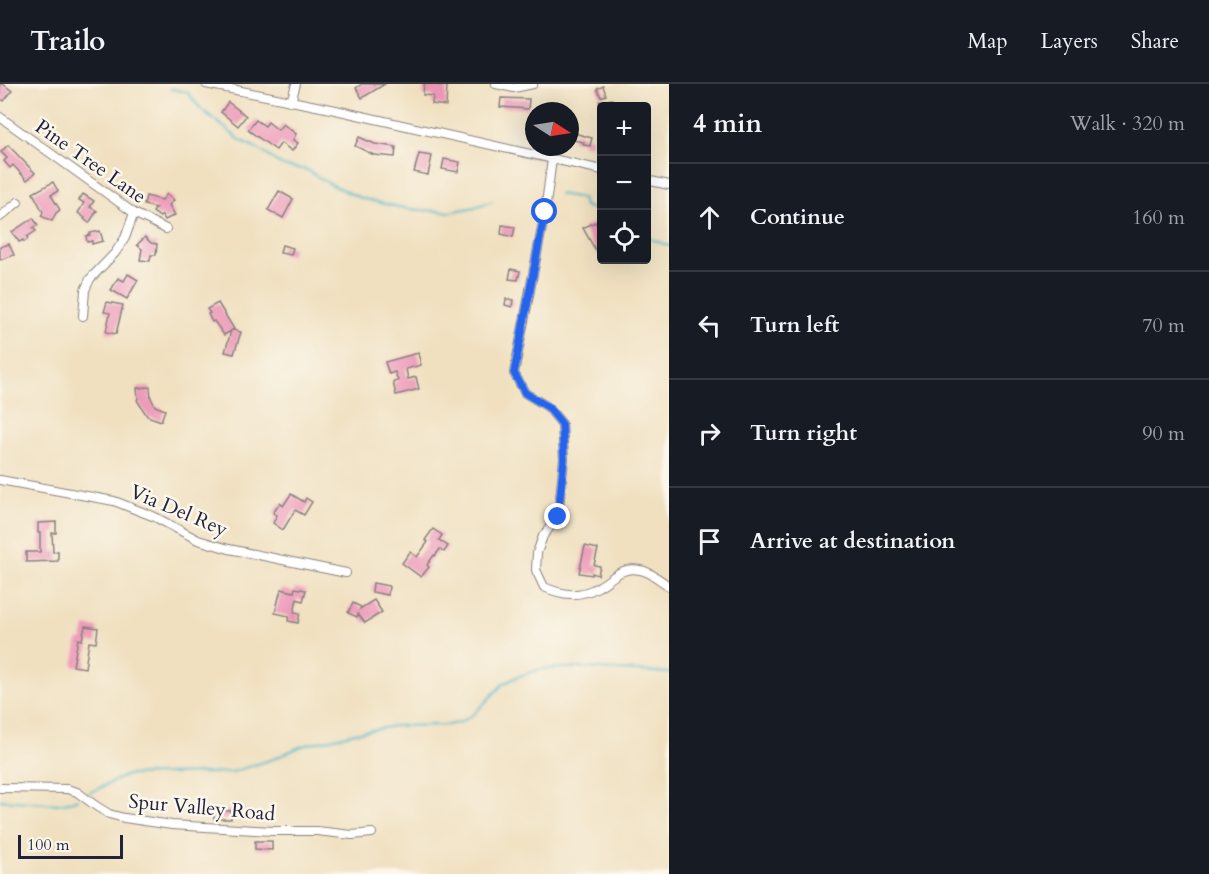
<!DOCTYPE html>
<html lang="en">
<head>
<meta charset="utf-8">
<style>
  :root { --surface:#171b24; --page:#242831; --text:#f1f3f6; --muted:#9ea1a6; --line:#363941 }
  body { margin:0; font-family:Cardo,serif; background:var(--page); color:var(--text) }
  .controls { position:absolute; right:18px; top:18px; display:grid; overflow:hidden; border-radius:6px; box-shadow:0 6px 24px #0002 }
  .controls button { width:54px; height:54px; display:grid; place-items:center; padding:0; border:0; border-bottom:2px solid var(--line); background:var(--surface); color:var(--text); font:30px sans-serif }
  .compass { position:absolute; left:525px; top:18px; width:54px; height:54px; border-radius:50%; background:var(--surface); box-shadow:0 6px 24px #0002; rotate:102deg }
  .scale { position:absolute; left:18px; bottom:15px; width:105px; box-sizing:border-box; padding-left:6px; border:3px solid #22223b; border-top:0; font-size:16px; line-height:21px; white-space:nowrap; color:#22223b; -webkit-text-stroke:4px #fbf7ec; paint-order:stroke }
  .stop { position:absolute; width:18px; height:18px; margin:-14px; border:4px solid #2563eb; border-radius:50%; background:#fff }
  .stop.end { background:#2563eb; border-color:#fff; box-shadow:0 2px 6px #0008 }
  .list { margin:0; padding:0; list-style:none }
  h2 { display:flex; justify-content:space-between; align-items:center; height:78px; margin:0; padding:0 24px; font-size:26px }
  h2 small { font-size:20px; font-weight:400; color:var(--muted) }
  .list li { display:grid; grid-template-columns:39px 1fr auto; gap:18px; align-items:center; box-sizing:border-box; height:108px; padding:0 24px; border-top:2px solid var(--line) }
  .list b { display:block; font-size:22px; white-space:nowrap }
  .list em { font-size:20px; font-style:normal; color:var(--muted) }
  .icon { flex:none; width:33px; height:33px; fill:none; stroke:currentColor; stroke-width:2; stroke-linecap:round; stroke-linejoin:round }
  .map { position:relative; flex:none; width:669px; height:790px; overflow:hidden }
  header { display:flex; align-items:center; gap:36px; box-sizing:border-box; height:84px; padding:0 30px; background:var(--surface); border-bottom:2px solid var(--line) }
  header strong { font-size:28px }
  nav { display:flex; gap:33px; margin-inline-start:auto; font-size:21px }
  main { display:flex }
  aside { flex:1; background:var(--surface) }
  .map>svg:first-child { display:block }
</style>
</head>
<body>
<header>
<strong>Trailo</strong>
<nav><a>Map</a><a>Layers</a><a>Share</a></nav>
</header>
<main>
<div class="map">
<svg width="669" height="790" viewBox="0 0 669 790">
  <rect width="100%" height="100%" fill="#fbf7ec"/>
  <filter id="ink" filterUnits="userSpaceOnUse"><feTurbulence type="fractalNoise" baseFrequency=".0167" numOctaves="2"/><feDisplacementMap in="SourceGraphic" scale="12" xChannelSelector="R" yChannelSelector="G"/><feConvolveMatrix kernelMatrix="1 2 1 2 8 2 1 2 1" color-interpolation-filters="sRGB"/></filter>
  <filter id="wash" filterUnits="userSpaceOnUse"><feTurbulence type="fractalNoise" baseFrequency=".008" numOctaves="4" result="noise"/><feDisplacementMap in="SourceGraphic" scale="24" xChannelSelector="R" yChannelSelector="G"/><feGaussianBlur stdDeviation="1.35" result="paint"/><feColorMatrix in="noise" values="0 0 0 0 0 0 0 0 0 0 0 0 0 0 0 0 0 1.4 0 .05"/><feComposite in="paint" operator="in"/></filter>
  <g filter="url(#wash)">
    <rect width="100%" height="100%" fill="#f0e0c0"/>
    <g fill="none" stroke-linecap="round" stroke-linejoin="round">
      <!-- stream -->
      <g stroke="#49b5c6" stroke-width="2">
        <path d="M 171,5 L 187,8 L 201,25 L 240,56 L 258,65 L 283,82 L 307,86 L 328,99 L 358,113 L 384,120 L 409,125 L 450,128 L 475,123 L 493,117"/>
        <path d="M 559,110 L 582,114 L 584,122 L 593,125 L 602,124"/>
        <path d="M 646,153 L 669,162"/>
        <path d="M 89,709 L 127,691 L 209,689 L 232,688 L 273,675 L 302,662 L 355,649 L 394,642 L 448,641 L 461,638 L 475,629 L 503,600 L 519,592 L 542,585 L 563,584 L 586,584 L 669,589"/>
        <path d="M 0,716 L 58,720 L 73,717 L 78,715"/>
      </g>
    </g>
    <g id="blocks">
      <!-- building -->
      <g fill="#ec96b7">
        <path d="M 0,0 L 3,0 L 12,7 L 4,17 L 0,14 Z"/>
        <path d="M 362,0 L 385,0 L 362,14 L 356,4 Z"/>
        <path d="M 426,0 L 436,0 L 436,1 L 447,2 L 446,22 L 432,20 L 433,12 L 423,11 L 424,1 Z"/>
        <path d="M 603,2 L 606,11 L 601,13 L 597,5 Z"/>
        <path d="M 501,14 L 529,15 L 528,25 L 500,23 Z"/>
        <path d="M 612,15 L 614,22 L 600,22 L 599,17 Z"/>
        <path d="M 228,18 L 246,32 L 238,42 L 221,28 Z"/>
        <path d="M 256,36 L 265,42 L 268,38 L 278,46 L 283,40 L 296,50 L 293,56 L 298,59 L 292,67 L 281,59 L 276,66 L 248,46 Z"/>
        <path d="M 574,49 L 592,54 L 590,62 L 583,61 L 584,58 L 572,56 Z"/>
        <path d="M 359,53 L 375,60 L 396,63 L 395,73 L 374,71 L 355,62 Z"/>
        <path d="M 8,61 L 35,89 L 27,96 L 13,81 L 10,84 L 4,77 L 7,74 L 1,68 Z"/>
        <path d="M 419,70 L 432,72 L 428,91 L 414,88 Z"/>
        <path d="M 444,75 L 460,78 L 458,88 L 442,85 Z"/>
        <path d="M 53,98 L 58,107 L 51,111 L 60,126 L 56,129 L 52,137 L 41,132 L 43,128 L 33,109 Z"/>
        <path d="M 279,107 L 293,115 L 283,134 L 268,126 Z"/>
        <path d="M 83,110 L 94,117 L 90,123 L 97,127 L 89,139 L 84,135 L 85,134 L 78,129 L 84,119 L 79,116 Z"/>
        <path d="M 167,110 L 174,116 L 169,121 L 175,131 L 165,136 L 162,131 L 160,133 L 153,128 L 156,124 L 144,121 L 146,112 L 162,116 Z"/>
        <path d="M 33,134 L 38,141 L 33,144 L 36,147 L 27,153 L 28,155 L 24,158 L 23,156 L 19,158 L 12,148 Z"/>
        <path d="M 595,138 L 602,148 L 602,164 L 596,167 L 583,144 Z"/>
        <path d="M 502,141 L 515,143 L 513,153 L 501,150 Z"/>
        <path d="M 100,147 L 103,157 L 92,160 L 92,157 L 87,158 L 86,152 L 90,151 L 90,149 Z"/>
        <path d="M 145,153 L 151,159 L 157,160 L 156,171 L 151,171 L 150,177 L 140,176 L 142,165 L 137,161 Z"/>
        <path d="M 9,160 L 14,171 L 0,176 L 0,163 Z"/>
        <path d="M 282,161 L 293,164 L 291,171 L 280,169 Z"/>
        <path d="M 511,185 L 520,187 L 518,196 L 509,195 Z"/>
        <path d="M 128,190 L 138,196 L 127,215 L 111,206 L 118,194 L 124,197 Z"/>
        <path d="M 506,215 L 513,216 L 512,223 L 505,221 Z"/>
        <path d="M 107,218 L 123,221 L 116,250 L 106,248 L 110,229 L 104,228 Z"/>
        <path d="M 218,219 L 234,245 L 232,246 L 241,248 L 234,270 L 225,268 L 231,247 L 224,251 L 214,237 L 212,238 L 208,230 L 210,229 L 207,225 Z"/>
        <path d="M 418,269 L 421,281 L 406,285 L 408,295 L 416,293 L 419,305 L 396,311 L 393,298 L 398,297 L 395,288 L 389,290 L 385,278 Z"/>
        <path d="M 150,303 L 151,314 L 155,322 L 165,326 L 161,337 L 147,332 L 137,316 L 138,315 L 137,304 Z"/>
        <path d="M 291,410 L 304,418 L 306,414 L 312,418 L 304,431 L 295,426 L 283,446 L 273,439 L 277,431 L 273,429 L 280,419 L 283,422 Z"/>
        <path d="M 56,438 L 56,449 L 52,449 L 53,468 L 58,467 L 58,477 L 26,478 L 26,468 L 40,468 L 40,449 L 38,449 L 38,439 Z"/>
        <path d="M 433,445 L 442,451 L 439,456 L 448,462 L 444,468 L 440,465 L 435,472 L 434,471 L 427,481 L 429,483 L 421,493 L 402,479 L 410,468 L 417,473 L 428,458 L 425,456 Z"/>
        <path d="M 585,462 L 598,465 L 594,481 L 600,482 L 598,491 L 592,489 L 592,491 L 579,489 Z"/>
        <path d="M 373,499 L 389,502 L 388,511 L 372,508 Z"/>
        <path d="M 295,504 L 306,506 L 303,517 L 297,515 L 294,528 L 300,529 L 298,539 L 288,537 L 289,532 L 275,529 L 281,505 L 294,508 Z"/>
        <path d="M 374,516 L 382,528 L 365,539 L 358,530 L 357,533 L 348,529 L 353,519 L 361,523 L 360,525 Z"/>
        <path d="M 85,542 L 98,544 L 96,559 L 89,558 L 85,584 L 73,582 L 78,555 L 82,556 Z"/>
        <path d="M 214,726 L 231,727 L 231,735 L 214,735 Z"/>
        <path d="M 255,757 L 272,757 L 272,766 L 255,765 Z"/>
      </g>
    </g>
  </g>
  <g filter="url(#ink)">
    <use href="#blocks" fill-opacity="0" stroke="#89817e" stroke-width="1.5"/>
    <g fill="none" stroke-linecap="round" stroke-linejoin="round">
      <defs>
        <g id="minor">
          <path d="M 206,0 L 331,25 L 602,86"/>
          <path d="M 496,0 L 514,4 L 533,0"/>
          <path d="M 291,18 L 296,0"/>
          <path d="M 0,33 L 134,129 L 166,145"/>
          <path d="M 552,75 L 545,128 L 514,289 L 525,309 L 548,323 L 562,340 L 564,375 L 558,433 L 543,452 L 537,469 L 536,486 L 544,503 C 562,511 579,514 598,503 C 613,495 620,482 640,486 C 650,487 661,497 669,502"/>
          <path d="M 646,96 L 669,101"/>
          <path d="M 0,133 L 18,118"/>
          <path d="M 83,232 L 85,206 L 90,195 L 115,169 L 125,154 L 134,129"/>
          <path d="M 0,396 L 114,417 L 155,433 L 198,456 L 229,465 L 346,489"/>
          <path d="M 0,704 L 67,705 L 77,708 L 96,722 L 109,730 L 124,734 L 172,741 L 272,747 L 317,747 L 352,751 L 372,749"/>
        </g>
      </defs>
      <!-- minor casing -->
      <use href="#minor" stroke="#89817e" stroke-width="10"/>
      <!-- minor -->
      <use href="#minor" stroke="#fff" stroke-width="8"/>
    </g>
  </g>
  <g fill="none" stroke-linecap="round" stroke-linejoin="round" filter="url(#ink)">
    <!-- route -->
    <path stroke="#2563eb" stroke-width="8" d="M 545,128 L 514,289 L 525,309 L 548,323 L 562,340 L 564,375 L 558,433"/>
  </g>
  <g text-anchor="middle" stroke-width="5" stroke-linejoin="round" paint-order="stroke">
    <!-- street labels -->
    <g font-size="20" fill="#22223b" stroke="#fbf7ec">
      <text transform="translate(91 77) rotate(35)" y="7">Pine Tree Lane</text>
      <text transform="translate(179 426) rotate(23)" y="7">Via Del Rey</text>
      <text transform="translate(202 723) rotate(5)" y="7">Spur Valley Road</text>
    </g>
  </g>
</svg>
<div class="controls">
<button>+</button>
<button>−</button>
<button><svg class="icon" aria-label="locate" viewBox="0 0 24 24"><circle cx="12" cy="12" r="6"/><path d="M12 2v4M12 18v4M2 12h4M18 12h4"/></svg></button>
</div>
<svg class="compass" viewBox="-18 -18 36 36"><path d="M0-13l5 13h-10z" fill="#e53935"/><path d="M0 13l5-13h-10z" fill="#9ea1a6"/></svg>
<div class="scale">100 m</div>
<div class="stop" style="left:545px;top:128px"></div>
<div class="stop end" style="left:558px;top:433px"></div>
</div>
<aside>
<h2>4 min<small>Walk · 320 m</small></h2>
<ul class="list">
<li><svg class="icon" aria-label="ahead" viewBox="0 0 24 24"><path d="M12 20V5M6 11l6-6 6 6"/></svg><div><b>Continue</b></div><em>160 m</em></li>
<li><svg class="icon" aria-label="left" viewBox="0 0 24 24"><path d="M17 20v-9H6M10 6l-5 5 5 5"/></svg><div><b>Turn left</b></div><em>70 m</em></li>
<li><svg class="icon" aria-label="right" viewBox="0 0 24 24"><path d="M7 20v-9h11M14 6l5 5-5 5"/></svg><div><b>Turn right</b></div><em>90 m</em></li>
<li><svg class="icon" aria-label="arrive" viewBox="0 0 24 24"><path d="M6 21V4h12l-3 4 3 4H6"/></svg><div><b>Arrive at destination</b></div></li>
</ul>
</aside>
</main>
</body>
</html>
